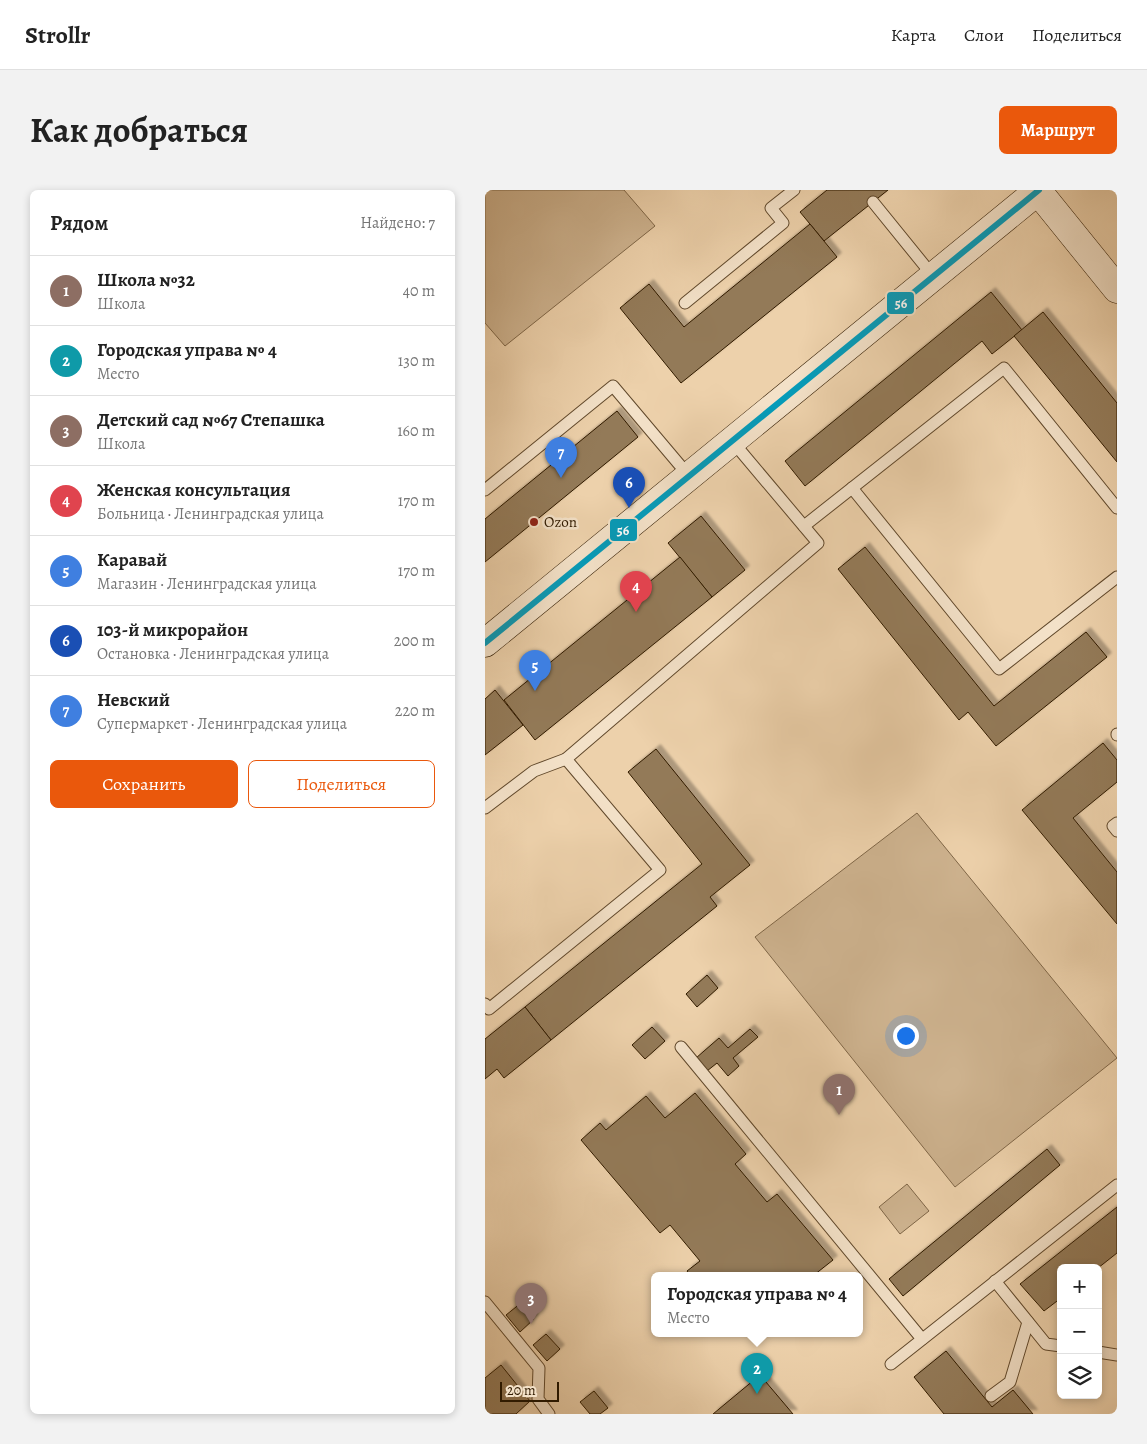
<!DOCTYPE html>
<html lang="ru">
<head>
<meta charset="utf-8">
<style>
  :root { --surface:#fff; --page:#f2f2f2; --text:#222; --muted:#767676; --line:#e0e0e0; --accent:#ea580c }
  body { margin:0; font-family:Alegreya,serif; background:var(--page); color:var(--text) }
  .controls { position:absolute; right:15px; bottom:15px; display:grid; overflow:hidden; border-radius:8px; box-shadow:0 2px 8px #0003 }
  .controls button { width:45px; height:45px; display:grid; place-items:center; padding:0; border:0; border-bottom:1px solid var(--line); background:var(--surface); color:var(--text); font:25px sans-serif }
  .scale { position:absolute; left:15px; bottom:12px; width:59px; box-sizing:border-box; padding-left:5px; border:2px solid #311b00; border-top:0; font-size:14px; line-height:18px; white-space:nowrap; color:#311b00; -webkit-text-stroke:4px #f3e1c8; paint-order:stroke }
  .you { position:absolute; left:420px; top:845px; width:18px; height:18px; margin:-12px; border:4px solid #fff; border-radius:50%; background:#1a73e8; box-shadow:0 0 0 8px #1a73e833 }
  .badge { display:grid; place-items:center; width:32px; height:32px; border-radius:50%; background:var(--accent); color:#fff; font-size:16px; font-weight:700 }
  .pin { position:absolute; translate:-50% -41px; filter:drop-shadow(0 1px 2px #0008) }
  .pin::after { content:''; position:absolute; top:26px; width:18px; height:15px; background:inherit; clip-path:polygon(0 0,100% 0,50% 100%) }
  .popup { position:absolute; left:166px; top:1082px; width:212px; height:65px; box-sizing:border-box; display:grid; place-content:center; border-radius:8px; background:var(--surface); filter:drop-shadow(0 1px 4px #0005); font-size:16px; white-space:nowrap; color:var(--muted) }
  .popup b { font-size:19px; color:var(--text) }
  .popup::after { content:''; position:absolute; left:50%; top:100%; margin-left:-10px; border:10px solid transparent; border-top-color:var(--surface) }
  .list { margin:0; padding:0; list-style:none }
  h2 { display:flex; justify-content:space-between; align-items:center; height:65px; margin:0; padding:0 20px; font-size:21px }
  h2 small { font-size:16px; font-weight:400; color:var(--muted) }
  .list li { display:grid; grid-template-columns:32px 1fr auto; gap:15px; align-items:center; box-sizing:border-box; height:70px; padding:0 20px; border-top:1px solid var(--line) }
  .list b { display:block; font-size:19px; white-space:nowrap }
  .list p { margin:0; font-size:16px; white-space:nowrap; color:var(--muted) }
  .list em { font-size:16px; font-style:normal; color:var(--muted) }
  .actions { display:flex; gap:10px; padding:15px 20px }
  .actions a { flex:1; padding:11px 0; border:1px solid var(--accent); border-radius:8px; text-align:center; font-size:18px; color:var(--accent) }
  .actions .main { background:var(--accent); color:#fff }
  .icon { flex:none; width:28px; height:28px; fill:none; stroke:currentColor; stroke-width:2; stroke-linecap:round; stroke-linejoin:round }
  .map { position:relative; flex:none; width:632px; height:1224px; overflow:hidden; border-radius:8px }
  header { display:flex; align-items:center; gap:30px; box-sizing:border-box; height:70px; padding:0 25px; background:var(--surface); border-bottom:1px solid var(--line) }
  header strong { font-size:24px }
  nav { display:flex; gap:28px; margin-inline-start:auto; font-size:18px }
  .intro { display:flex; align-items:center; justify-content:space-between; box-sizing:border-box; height:120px; padding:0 30px }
  h1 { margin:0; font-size:35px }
  .button { padding:12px 22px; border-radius:8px; background:var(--accent); color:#fff; font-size:18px; font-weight:700 }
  main { display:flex; gap:30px; padding:0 30px }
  aside { flex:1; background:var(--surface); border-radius:8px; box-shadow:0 2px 8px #0003 }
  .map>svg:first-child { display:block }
</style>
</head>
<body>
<header>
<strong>Strollr</strong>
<nav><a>Карта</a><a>Слои</a><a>Поделиться</a></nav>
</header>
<div class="intro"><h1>Как добраться</h1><a class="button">Маршрут</a></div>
<main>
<aside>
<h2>Рядом<small>Найдено: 7</small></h2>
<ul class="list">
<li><span class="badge" style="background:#8d6e63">1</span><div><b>Школа №32</b><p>Школа</p></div><em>40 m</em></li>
<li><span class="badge" style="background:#0f9aa8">2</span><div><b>Городская управа № 4</b><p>Место</p></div><em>130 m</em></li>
<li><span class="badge" style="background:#8d6e63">3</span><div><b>Детский сад №67 Степашка</b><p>Школа</p></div><em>160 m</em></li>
<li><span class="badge" style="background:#e0444e">4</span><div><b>Женская консультация</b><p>Больница · Ленинградская улица</p></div><em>170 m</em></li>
<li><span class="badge" style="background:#3f7fe0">5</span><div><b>Каравай</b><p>Магазин · Ленинградская улица</p></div><em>170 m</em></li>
<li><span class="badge" style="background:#1a4fb4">6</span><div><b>103-й микрорайон</b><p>Остановка · Ленинградская улица</p></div><em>200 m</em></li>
<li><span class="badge" style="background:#3f7fe0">7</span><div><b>Невский</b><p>Супермаркет · Ленинградская улица</p></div><em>220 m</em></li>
</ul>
<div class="actions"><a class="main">Сохранить</a><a>Поделиться</a></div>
</aside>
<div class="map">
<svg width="632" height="1224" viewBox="0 0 632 1224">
  <defs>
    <filter id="shadow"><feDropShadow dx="4.5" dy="-4.5" stdDeviation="1" flood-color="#0004"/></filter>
  </defs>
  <rect width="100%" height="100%" fill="#edd1ab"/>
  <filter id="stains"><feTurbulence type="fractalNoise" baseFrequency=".004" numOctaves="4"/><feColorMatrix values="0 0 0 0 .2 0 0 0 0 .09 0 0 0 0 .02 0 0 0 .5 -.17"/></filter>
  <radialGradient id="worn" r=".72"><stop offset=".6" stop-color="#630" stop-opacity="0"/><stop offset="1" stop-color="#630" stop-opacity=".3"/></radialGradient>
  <!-- green -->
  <g fill="#cdb28e" stroke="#7f6647">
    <path d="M 0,0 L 139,0 L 170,36 L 20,156 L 0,133 Z"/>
    <path d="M 432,623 L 632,868 L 470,997 L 270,747 Z"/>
    <path d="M 422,994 L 444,1021 L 415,1044 L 394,1017 Z"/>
  </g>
  <!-- building -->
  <g fill="#937a59" stroke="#311b00" filter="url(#shadow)">
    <path d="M 342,0 L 403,0 L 339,51 L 315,22 Z"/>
    <path d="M 325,34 L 352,67 L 196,193 L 135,118 L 164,94 L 199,137 Z"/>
    <path d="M 506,102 L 537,140 L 507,164 L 497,151 L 320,296 L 300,271 Z"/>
    <path d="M 558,122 L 632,213 L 632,272 L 529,146 Z"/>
    <path d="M 132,221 L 153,247 L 0,372 L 0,329 Z"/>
    <path d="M 216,326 L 260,380 L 227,407 L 183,353 Z"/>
    <path d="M 380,357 L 509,516 L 601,442 L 622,467 L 511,556 L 483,522 L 474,530 L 353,379 Z"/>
    <path d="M 195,367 L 227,407 L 50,550 L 19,510 Z"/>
    <path d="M 10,500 L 38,535 L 0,565 L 0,509 Z"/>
    <path d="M 618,553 L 632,570 L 632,592 L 588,628 L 632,682 L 632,734 L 537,620 Z"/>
    <path d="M 171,559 L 265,675 L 225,707 L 232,716 L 66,850 L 40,817 L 217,674 L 143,582 Z"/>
    <path d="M 222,785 L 233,798 L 212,817 L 201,804 Z"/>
    <path d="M 40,817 L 66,850 L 19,888 L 12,879 L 0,889 L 0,849 Z"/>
    <path d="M 167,837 L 180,851 L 160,869 L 147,855 Z"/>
    <path d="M 265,839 L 273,847 L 248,868 L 254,876 L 243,886 L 232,873 L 222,881 L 211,868 L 234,848 L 243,858 Z"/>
    <path d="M 210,903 L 261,964 L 250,974 L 282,1012 L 292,1004 L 348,1070 L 329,1085 L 205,1085 L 202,1081 L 215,1071 L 185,1035 L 175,1043 L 96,950 L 115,933 L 121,940 L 161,906 L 180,928 Z"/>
    <path d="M 562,959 L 575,975 L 418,1106 L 404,1089 Z"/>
    <path d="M 632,1017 L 632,1063 L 613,1078 L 576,1078 L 576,1108 L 559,1121 L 535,1094 Z"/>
    <path d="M 36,1113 L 49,1129 L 35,1142 L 21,1125 Z"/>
    <path d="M 61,1144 L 75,1159 L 62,1171 L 48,1155 Z"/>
    <path d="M 461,1161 L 507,1217 L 528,1200 L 548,1224 L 459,1224 L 429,1187 Z"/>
    <path d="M 16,1175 L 45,1211 L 31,1224 L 0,1224 L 0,1188 Z"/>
    <path d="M 275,1185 L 308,1224 L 228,1224 Z"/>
    <path d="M 109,1201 L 123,1218 L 115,1224 L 105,1224 L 95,1212 Z"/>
  </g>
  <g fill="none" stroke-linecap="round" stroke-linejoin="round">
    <defs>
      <g id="lane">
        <path d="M 388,12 L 448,86"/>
        <path d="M 200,113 L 298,33 L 286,18 L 309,0"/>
        <path d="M 367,298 L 514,479 L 632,387"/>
        <path d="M 0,300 L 128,196 L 204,286"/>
        <path d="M 319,336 L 519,178 L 632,318"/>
        <path d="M 632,544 L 632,545"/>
        <path d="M 0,618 L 49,581 L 81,569"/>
        <path d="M 632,633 L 628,636 L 632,641"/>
        <path d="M 0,814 L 4,819 L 175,680 L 81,569 L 333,353 L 248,252"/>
        <path d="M 196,857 L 437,1149"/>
        <path d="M 510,1091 L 561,1154 L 576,1156"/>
        <path d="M 0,1112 L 54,1178 L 53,1209 L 64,1224"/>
        <path d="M 613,1162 L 632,1165"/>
        <path d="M 406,1174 L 632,995"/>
        <path d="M 506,1206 L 525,1192 L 543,1132"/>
      </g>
      <g id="secondary">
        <path d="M 552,0 L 632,99"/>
        <path d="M 0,453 L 554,0"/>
      </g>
    </defs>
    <!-- lane casing -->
    <use href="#lane" stroke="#60482b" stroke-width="13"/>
    <!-- secondary casing -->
    <use href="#secondary" stroke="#311b00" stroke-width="29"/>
    <!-- lane -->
    <use href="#lane" stroke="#f3e1c8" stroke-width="11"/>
    <!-- secondary -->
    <use href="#secondary" stroke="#f3e1c8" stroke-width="28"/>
    <defs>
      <path id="bus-1" d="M 0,453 L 554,0"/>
    </defs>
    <!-- bus-1 casing -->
    <use href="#bus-1" stroke="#f3e1c8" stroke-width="10"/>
    <!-- bus-1 -->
    <use href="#bus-1" stroke="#059bb9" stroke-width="6"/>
  </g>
  <!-- markers -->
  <circle fill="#8f2418" stroke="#f3e1c8" stroke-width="2" cx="49" cy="332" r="5"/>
  <g text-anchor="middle" stroke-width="5" stroke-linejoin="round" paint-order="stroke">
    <!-- poi labels -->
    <g font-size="15" fill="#311b00" stroke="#f3e1c8" text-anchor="start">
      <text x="59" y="337">Ozon</text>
    </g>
  </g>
  <g stroke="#f3e1c8" stroke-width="2">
    <rect x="401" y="101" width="29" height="24" rx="5" fill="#059bb9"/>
    <rect x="124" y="328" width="29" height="24" rx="5" fill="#059bb9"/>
  </g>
  <g font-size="14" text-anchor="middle" font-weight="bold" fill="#fff">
    <text x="416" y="118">56</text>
    <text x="138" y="345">56</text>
  </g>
  <rect width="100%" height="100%" filter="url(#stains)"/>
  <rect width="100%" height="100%" fill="url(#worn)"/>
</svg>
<div class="controls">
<button>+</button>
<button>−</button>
<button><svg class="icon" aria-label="layers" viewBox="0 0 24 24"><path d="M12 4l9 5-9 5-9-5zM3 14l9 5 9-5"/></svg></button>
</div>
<div class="scale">20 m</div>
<div class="you"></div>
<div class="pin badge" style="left:354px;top:925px;background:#8d6e63">1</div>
<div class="pin badge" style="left:272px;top:1204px;background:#0f9aa8">2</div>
<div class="popup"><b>Городская управа № 4</b>Место</div>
<div class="pin badge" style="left:46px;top:1134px;background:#8d6e63">3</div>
<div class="pin badge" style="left:151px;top:422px;background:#e0444e">4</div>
<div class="pin badge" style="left:50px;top:501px;background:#3f7fe0">5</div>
<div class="pin badge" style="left:144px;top:318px;background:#1a4fb4">6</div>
<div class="pin badge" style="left:76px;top:288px;background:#3f7fe0">7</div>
</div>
</main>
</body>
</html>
